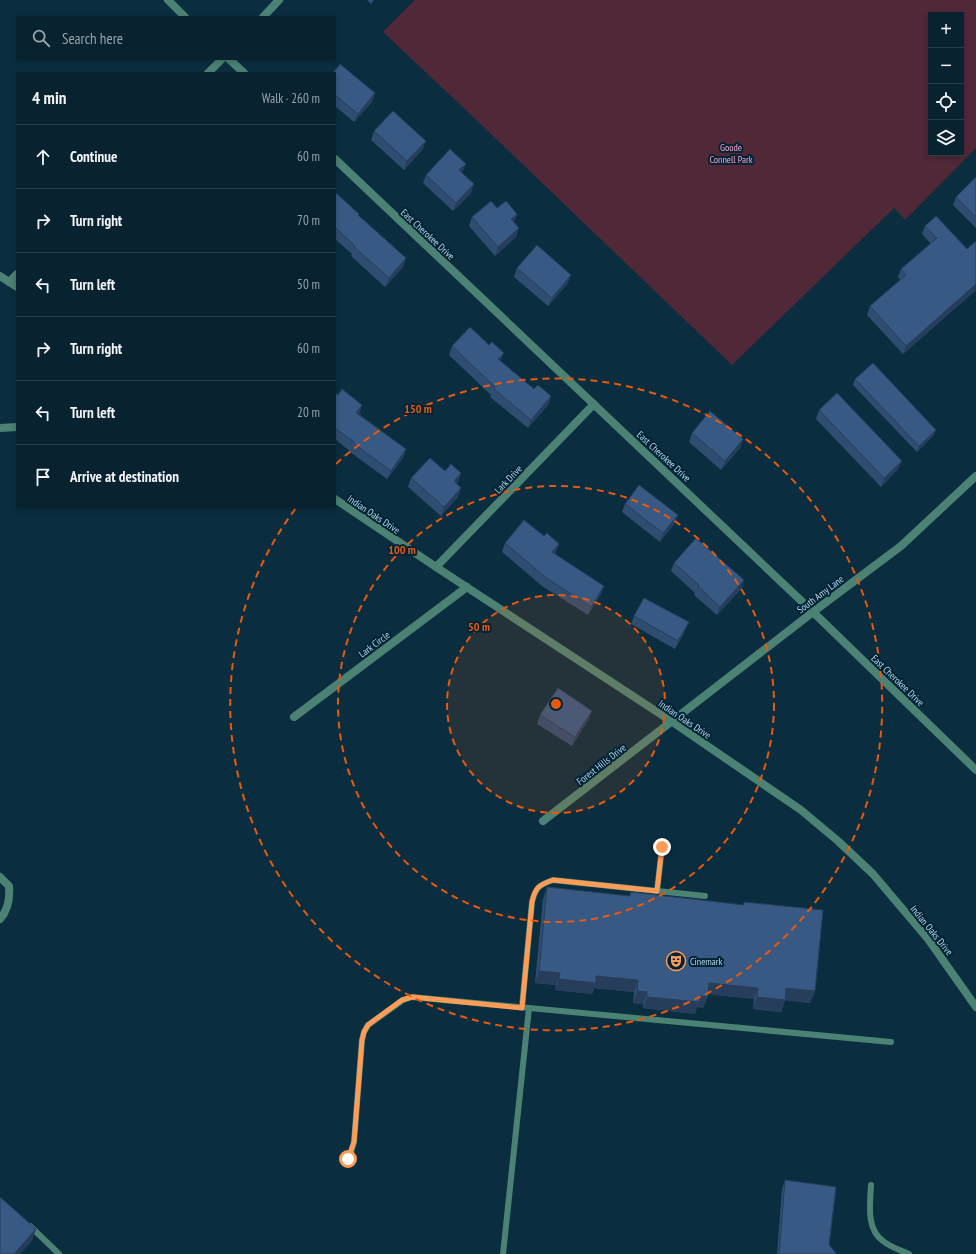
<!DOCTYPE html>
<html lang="en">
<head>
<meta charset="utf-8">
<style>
  :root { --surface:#082230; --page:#112a38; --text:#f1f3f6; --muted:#98a4ab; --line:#293f4c }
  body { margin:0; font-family:"PT Sans Narrow",sans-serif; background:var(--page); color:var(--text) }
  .controls { position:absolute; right:12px; top:12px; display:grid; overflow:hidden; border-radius:0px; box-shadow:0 2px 6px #0003 }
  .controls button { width:36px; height:36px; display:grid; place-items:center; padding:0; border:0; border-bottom:1px solid var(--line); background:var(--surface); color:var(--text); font:20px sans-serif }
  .stop { position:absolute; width:12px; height:12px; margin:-9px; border:3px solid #fd9c56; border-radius:50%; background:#fff }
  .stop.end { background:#fd9c56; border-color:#fff; box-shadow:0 1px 4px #0008 }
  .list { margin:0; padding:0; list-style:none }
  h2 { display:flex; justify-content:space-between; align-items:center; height:52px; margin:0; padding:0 16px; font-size:17px }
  h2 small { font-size:13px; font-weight:400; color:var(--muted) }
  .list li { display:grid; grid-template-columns:26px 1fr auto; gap:12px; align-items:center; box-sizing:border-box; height:64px; padding:0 16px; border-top:1px solid var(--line) }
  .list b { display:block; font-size:15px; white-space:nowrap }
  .list em { font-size:13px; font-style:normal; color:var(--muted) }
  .icon { flex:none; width:22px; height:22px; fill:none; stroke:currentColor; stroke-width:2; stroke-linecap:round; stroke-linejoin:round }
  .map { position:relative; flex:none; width:976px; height:1254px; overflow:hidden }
  .search { position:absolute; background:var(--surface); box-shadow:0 2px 6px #0003; left:16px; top:16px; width:320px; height:44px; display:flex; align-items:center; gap:10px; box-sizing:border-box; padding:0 14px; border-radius:0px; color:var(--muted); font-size:15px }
  .panel { position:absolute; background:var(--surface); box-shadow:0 2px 6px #0003; left:16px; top:72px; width:320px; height:436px; border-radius:0px }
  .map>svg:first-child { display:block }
</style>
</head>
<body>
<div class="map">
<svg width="976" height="1254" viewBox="0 0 976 1254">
  <rect width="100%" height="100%" fill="#0a2e40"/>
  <!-- green -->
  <path fill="#502838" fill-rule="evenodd" d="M 415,0 L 976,0 L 976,148 L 905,220 L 894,208 L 732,365 L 469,113 L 383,32 ZM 931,15 L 961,15 L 961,153 L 931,153 Z"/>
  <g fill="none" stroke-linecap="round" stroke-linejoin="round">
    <!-- lane -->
    <g stroke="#4b8273" stroke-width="6">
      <path d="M 657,891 L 662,847"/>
      <path d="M 522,1007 L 532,902 C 536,887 539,885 553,880 L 705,896"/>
      <path d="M 349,1159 L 354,1142 L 362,1040 L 364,1032 L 368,1025 L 403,1000 L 412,997 L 891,1042"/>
      <path d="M 871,1185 C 870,1204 866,1229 883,1241 C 890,1247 900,1250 909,1254"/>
      <path d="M 30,1226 L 59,1254"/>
      <path d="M 503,1254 L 529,1008"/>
    </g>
    <!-- street -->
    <g stroke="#4b8273" stroke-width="8">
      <path d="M 168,0 L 185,17"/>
      <path d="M 263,17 L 279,0"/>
      <path d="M 229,59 L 244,73"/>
      <path d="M 208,73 L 222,59"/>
      <path d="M 335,159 L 813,612 L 976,770"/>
      <path d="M 0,276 L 17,287"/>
      <path d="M 9,282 L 17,274"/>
      <path d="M 0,428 L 17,427"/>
      <path d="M 335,499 L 436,567 L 671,721 L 801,810 L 838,841 L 873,874 L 928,939 L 976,1007"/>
      <path d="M 436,567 L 594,404"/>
      <path d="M 294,717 L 467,587"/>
      <path d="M 543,821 L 813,612 L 901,546 L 976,476"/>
      <path d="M 0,877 L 9,886 C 10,898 8,910 0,919"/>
    </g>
  </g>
  <!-- wall -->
  <g fill="#2f4d71">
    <path d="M 367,0 L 374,0 L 371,4 Z"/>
    <path d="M 335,73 L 372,102 L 354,122 L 335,106 Z"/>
    <path d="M 374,131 L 423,149 L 404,170 L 371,140 Z"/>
    <path d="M 462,173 L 471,193 L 453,211 L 423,183 L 426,175 Z"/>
    <path d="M 976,177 L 976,228 L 953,205 L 956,197 Z"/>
    <path d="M 335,192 L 358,216 L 406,258 L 403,267 L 385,287 L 351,256 L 352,254 L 335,239 Z"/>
    <path d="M 497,208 L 517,214 L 514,222 L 519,228 L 516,237 L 495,256 L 469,226 L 472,217 Z"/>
    <path d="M 925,226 L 967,249 L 976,241 L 976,290 L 903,354 L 867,315 L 870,306 L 900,280 L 898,277 L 901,269 L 931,244 L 922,234 Z"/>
    <path d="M 517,268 L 568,283 L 548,306 L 514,277 Z"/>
    <path d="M 452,346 L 501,361 L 534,389 L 551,396 L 548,405 L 528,428 L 490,397 L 491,395 L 449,355 Z"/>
    <path d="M 855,379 L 936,430 L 934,435 L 917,452 L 853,385 Z"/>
    <path d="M 335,393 L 338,395 L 362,405 L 359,414 L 406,449 L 403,458 L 387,479 L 350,452 L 350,451 L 335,439 Z"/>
    <path d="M 819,410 L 898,469 L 881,487 L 816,419 Z"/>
    <path d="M 692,433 L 743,439 L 740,448 L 721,470 L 689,442 Z"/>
    <path d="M 445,471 L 458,482 L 456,484 L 458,497 L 441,516 L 408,487 L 411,478 Z"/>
    <path d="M 625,504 L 674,524 L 660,542 L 622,512 Z"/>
    <path d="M 505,543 L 556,552 L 555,554 L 601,594 L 588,615 L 542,586 L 502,552 Z"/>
    <path d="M 674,563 L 744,580 L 741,589 L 717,615 L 694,595 L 695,593 L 671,571 Z"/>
    <path d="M 634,616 L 685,631 L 675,649 L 631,624 Z"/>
    <path d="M 540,715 L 589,719 L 572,746 L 537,724 Z"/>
    <path d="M 547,887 L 629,896 L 631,892 L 743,905 L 744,902 L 815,991 L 810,1003 L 785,1000 L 781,1012 L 753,1009 L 754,999 L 708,994 L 703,1008 L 697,1007 L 695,1014 L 643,1008 L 643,1004 L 633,1003 L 634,992 L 594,988 L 592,994 L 555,990 L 556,985 L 535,983 L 543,899 Z"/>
    <path d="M 785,1180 L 829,1245 L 835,1254 L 777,1254 L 782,1189 Z"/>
  </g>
  <!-- shaded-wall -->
  <g fill="#263e5c">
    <path d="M 375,93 L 372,102 L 354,122 L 358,114 Z"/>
    <path d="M 426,141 L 423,149 L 404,170 L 407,161 Z"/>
    <path d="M 466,164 L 462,173 L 456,179 L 459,170 Z"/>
    <path d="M 474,184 L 471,193 L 453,211 L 456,203 Z"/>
    <path d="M 517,214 L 514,222 L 511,219 Z"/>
    <path d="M 519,228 L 516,237 L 495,256 L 498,247 Z"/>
    <path d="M 406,258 L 403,267 L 385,287 L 389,278 Z"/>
    <path d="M 571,275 L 568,283 L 548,306 L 552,298 Z"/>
    <path d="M 976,284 L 976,290 L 903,354 L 906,346 Z"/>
    <path d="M 504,353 L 500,362 L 498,359 Z"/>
    <path d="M 551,396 L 548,405 L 528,428 L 531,420 Z"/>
    <path d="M 362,405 L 359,414 L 353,421 L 356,413 Z"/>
    <path d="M 936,430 L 934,435 L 917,452 L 919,446 Z"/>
    <path d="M 743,439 L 740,448 L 721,470 L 725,461 Z"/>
    <path d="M 406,449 L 403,458 L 387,479 L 391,471 Z"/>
    <path d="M 902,461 L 898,469 L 881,487 L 884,478 Z"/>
    <path d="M 461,473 L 458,482 L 450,490 L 454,481 Z"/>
    <path d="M 461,488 L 458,497 L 441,516 L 444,507 Z"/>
    <path d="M 678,515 L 674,524 L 660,542 L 663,533 Z"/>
    <path d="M 559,544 L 556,552 L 549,561 L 552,552 Z"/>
    <path d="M 744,580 L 741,589 L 717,615 L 720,607 Z"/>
    <path d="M 604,586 L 601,594 L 588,615 L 591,607 Z"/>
    <path d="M 689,622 L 685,631 L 675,649 L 678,641 Z"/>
    <path d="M 592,711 L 589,719 L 572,746 L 575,737 Z"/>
    <path d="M 539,971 L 560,973 L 556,985 L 535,983 Z"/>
    <path d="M 596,976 L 638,980 L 634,992 L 594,988 L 592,994 L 555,990 L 559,979 Z"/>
    <path d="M 709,983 L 758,988 L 754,999 L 705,994 Z"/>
    <path d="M 786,988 L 815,991 L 810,1003 L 782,1000 Z"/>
    <path d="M 637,991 L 647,992 L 643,1004 L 633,1003 Z"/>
    <path d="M 700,996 L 708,997 L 703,1008 L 697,1007 L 695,1014 L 643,1008 L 647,997 Z"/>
    <path d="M 757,997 L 785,1000 L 781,1012 L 753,1009 Z"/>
    <path d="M 36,1229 L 32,1241 L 20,1254 L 14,1254 Z"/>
  </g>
  <!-- building -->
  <g fill="#375983" stroke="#263e5c">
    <path d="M 340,64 L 375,93 L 358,114 L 335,95 L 335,73 L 333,73 Z"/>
    <path d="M 393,111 L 426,141 L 407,161 L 374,131 Z"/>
    <path d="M 450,149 L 466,164 L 459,170 L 474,184 L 456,203 L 426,175 Z"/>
    <path d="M 976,177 L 976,217 L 956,197 Z"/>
    <path d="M 335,192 L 359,214 L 358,215 L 406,258 L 389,278 L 354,247 L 355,246 L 335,227 Z"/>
    <path d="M 491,201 L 497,208 L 506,201 L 517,214 L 511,219 L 519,228 L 498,247 L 472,217 Z"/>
    <path d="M 936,216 L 967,249 L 976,241 L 976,284 L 906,346 L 870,306 L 906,275 L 901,269 L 937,238 L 925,226 Z"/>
    <path d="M 537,245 L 571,275 L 552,298 L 517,268 Z"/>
    <path d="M 470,327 L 489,345 L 492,342 L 504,353 L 498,359 L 534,389 L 538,385 L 551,396 L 531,420 L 494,389 L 495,387 L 452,346 Z"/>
    <path d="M 873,363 L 936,430 L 919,446 L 855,379 Z"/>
    <path d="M 342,389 L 362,405 L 356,413 L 406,449 L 391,471 L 353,443 L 354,442 L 335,428 L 335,393 L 338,395 Z"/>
    <path d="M 837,393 L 902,461 L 884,478 L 819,410 Z"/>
    <path d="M 710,411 L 743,439 L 725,461 L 692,433 Z"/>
    <path d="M 430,458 L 445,471 L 451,464 L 461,473 L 454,481 L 461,488 L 444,507 L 411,478 Z"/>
    <path d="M 639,485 L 678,515 L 663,533 L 625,504 Z"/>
    <path d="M 524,520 L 544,536 L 547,533 L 559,544 L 552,552 L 604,586 L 591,607 L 545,577 L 505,543 Z"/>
    <path d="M 696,538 L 744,580 L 720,607 L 698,586 L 699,585 L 674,563 Z"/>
    <path d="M 644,598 L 689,622 L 678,641 L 634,616 Z"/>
    <path d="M 558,688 L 592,711 L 575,737 L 540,715 Z"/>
    <path d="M 547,887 L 630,896 L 631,892 L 744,905 L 744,902 L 823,910 L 815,991 L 786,988 L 785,1000 L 757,997 L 758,988 L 709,983 L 708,997 L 700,996 L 699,1002 L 647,997 L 647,992 L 637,991 L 638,980 L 596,976 L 596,983 L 559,979 L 560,973 L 539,971 Z"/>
    <path d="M 785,1180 L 836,1187 L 829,1245 L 836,1253 L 835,1254 L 779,1254 Z"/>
    <path d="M 0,1197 L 36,1229 L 14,1254 L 0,1254 Z"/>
  </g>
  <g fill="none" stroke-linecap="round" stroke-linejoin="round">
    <!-- route -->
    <path stroke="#fd9c56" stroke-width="5" d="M 348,1159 L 354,1142 L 362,1040 L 364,1032 L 368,1025 L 402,1000 L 412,997 L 522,1008 L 532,902 C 535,887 539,885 553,880 L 657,891 L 662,847"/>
  </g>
  <!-- distance rings -->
  <circle cx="556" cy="704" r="109" fill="#e8590c" fill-opacity=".12"/>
  <g fill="none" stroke="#e8590c" stroke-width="2" stroke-dasharray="7 5">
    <circle cx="556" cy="704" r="109"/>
    <circle cx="556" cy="704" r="218"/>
    <path d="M336 464A326 326 0 1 1 296 508"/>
  </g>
  <!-- icons -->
  <defs>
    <symbol id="theatre-ring" viewBox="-11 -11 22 22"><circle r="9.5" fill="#002436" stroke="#fd9c56" stroke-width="1.5"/><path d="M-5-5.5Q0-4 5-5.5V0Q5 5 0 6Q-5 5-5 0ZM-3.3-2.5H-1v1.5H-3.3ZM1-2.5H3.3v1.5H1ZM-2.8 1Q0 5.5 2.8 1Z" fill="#fd9c56"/></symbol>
  </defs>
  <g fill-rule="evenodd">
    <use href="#theatre-ring" x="665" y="950" width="22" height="22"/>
  </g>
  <g text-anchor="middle" stroke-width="4" stroke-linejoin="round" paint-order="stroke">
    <!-- park labels -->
    <g font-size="10" fill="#fba4c6" stroke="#002436">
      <text x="731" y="151">Goode<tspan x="731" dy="12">Connell Park</tspan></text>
    </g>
    <!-- street labels -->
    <g font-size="10" fill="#b8d7eb" stroke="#002436">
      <text transform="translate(428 234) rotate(43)" y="4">East Cherokee Drive</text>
      <text transform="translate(664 456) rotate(43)" y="4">East Cherokee Drive</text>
      <text transform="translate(508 479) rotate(-46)" y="4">Lark Drive</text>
      <text transform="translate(374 514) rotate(34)" y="4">Indian Oaks Drive</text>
      <text transform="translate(820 594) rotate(-37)" y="4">South Amy Lane</text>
      <text transform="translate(374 644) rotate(-37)" y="4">Lark Circle</text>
      <text transform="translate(898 680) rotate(44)" y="4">East Cherokee Drive</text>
      <text transform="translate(685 719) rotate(34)" y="4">Indian Oaks Drive</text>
      <text transform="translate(601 764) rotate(-38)" y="4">Forest Hills Drive</text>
      <text transform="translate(932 930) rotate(51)" y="4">Indian Oaks Drive</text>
    </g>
    <!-- poi labels -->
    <g font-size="10" fill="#b8d7eb" stroke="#002436" text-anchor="start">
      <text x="690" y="965">Cinemark</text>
    </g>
  </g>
  <circle cx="556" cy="704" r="6" fill="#e8590c" stroke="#002436" stroke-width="2"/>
  <g font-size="12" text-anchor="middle" font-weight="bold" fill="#e8590c" stroke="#002436" stroke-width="4" stroke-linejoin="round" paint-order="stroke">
    <text x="418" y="413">150 m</text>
    <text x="402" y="554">100 m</text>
    <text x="479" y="631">50 m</text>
  </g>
</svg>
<div class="controls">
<button>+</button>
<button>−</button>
<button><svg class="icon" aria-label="locate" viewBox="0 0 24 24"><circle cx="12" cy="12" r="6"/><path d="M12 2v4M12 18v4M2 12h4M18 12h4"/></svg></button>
<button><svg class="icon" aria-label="layers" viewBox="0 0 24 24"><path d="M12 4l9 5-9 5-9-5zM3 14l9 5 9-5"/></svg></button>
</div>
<div class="stop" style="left:348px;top:1159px"></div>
<div class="stop end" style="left:662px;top:847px"></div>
<div class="search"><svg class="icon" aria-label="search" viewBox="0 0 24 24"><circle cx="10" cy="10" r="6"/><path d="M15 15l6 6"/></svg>Search here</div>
<section class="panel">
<h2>4 min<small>Walk · 260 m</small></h2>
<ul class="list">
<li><svg class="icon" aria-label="ahead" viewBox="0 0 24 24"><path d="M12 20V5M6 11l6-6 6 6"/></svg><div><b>Continue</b></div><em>60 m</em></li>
<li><svg class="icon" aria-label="right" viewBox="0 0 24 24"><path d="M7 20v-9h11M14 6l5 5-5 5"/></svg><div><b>Turn right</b></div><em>70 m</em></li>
<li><svg class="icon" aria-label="left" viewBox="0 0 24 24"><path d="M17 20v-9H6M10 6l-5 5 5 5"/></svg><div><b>Turn left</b></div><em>50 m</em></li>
<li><svg class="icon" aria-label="right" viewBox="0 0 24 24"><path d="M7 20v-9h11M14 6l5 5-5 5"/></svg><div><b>Turn right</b></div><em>60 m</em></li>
<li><svg class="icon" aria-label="left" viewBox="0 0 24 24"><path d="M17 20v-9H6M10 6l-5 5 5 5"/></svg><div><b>Turn left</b></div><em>20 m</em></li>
<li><svg class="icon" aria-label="arrive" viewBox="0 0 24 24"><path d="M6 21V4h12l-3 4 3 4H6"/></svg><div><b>Arrive at destination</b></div></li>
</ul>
</section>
</div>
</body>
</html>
